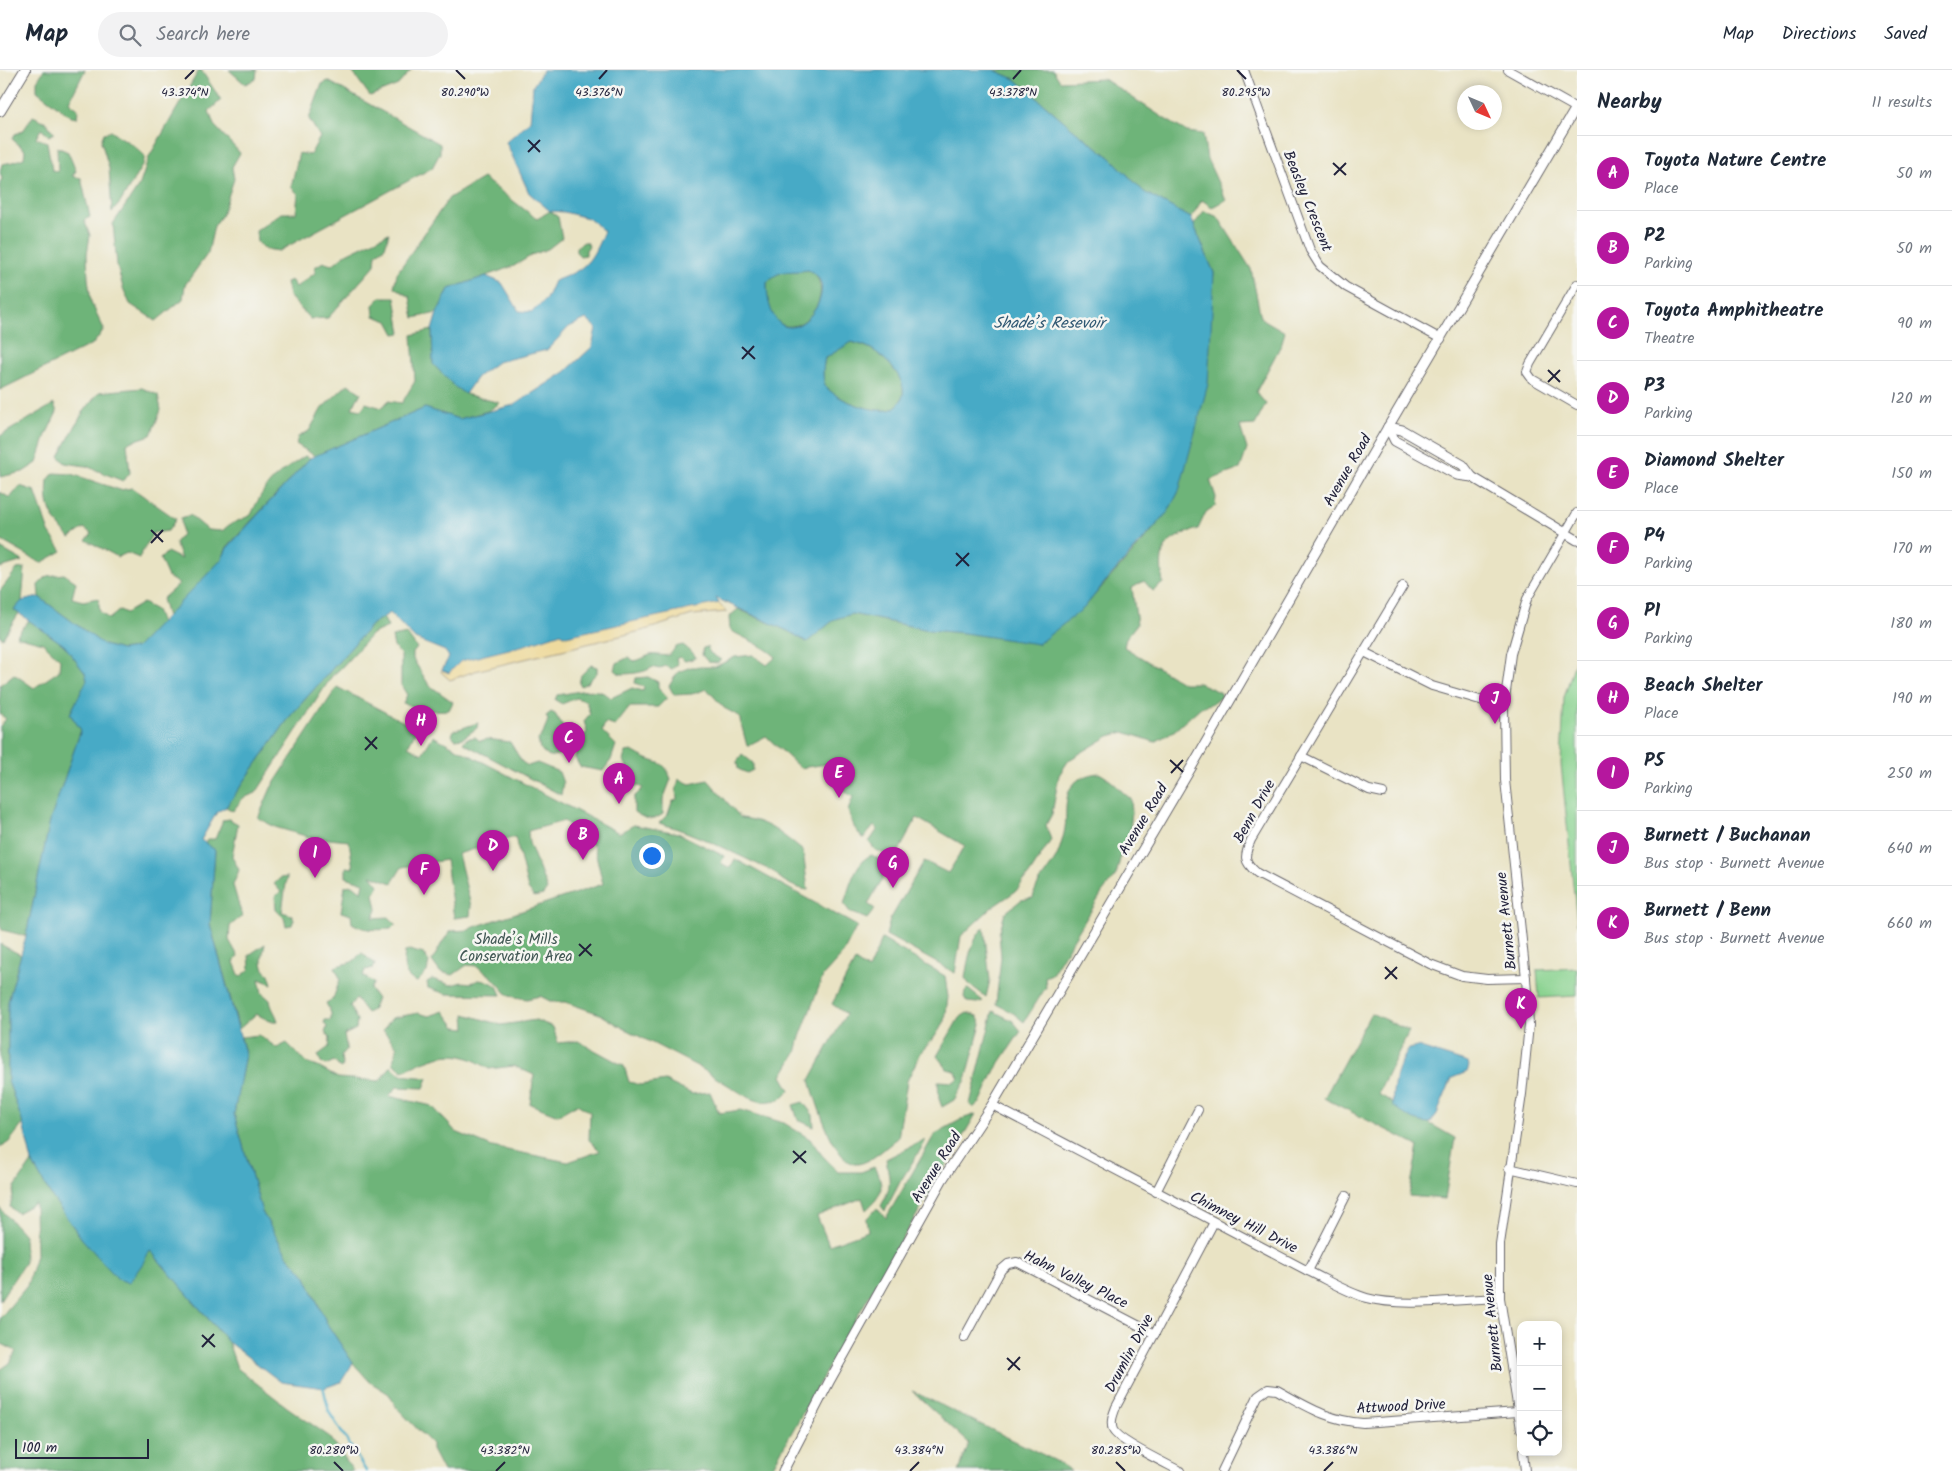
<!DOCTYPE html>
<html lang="en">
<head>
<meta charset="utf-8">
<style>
  :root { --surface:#fff; --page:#f2f2f3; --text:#1f2937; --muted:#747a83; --line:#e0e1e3; --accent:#b5179e }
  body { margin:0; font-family:Kalam,sans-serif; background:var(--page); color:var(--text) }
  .controls { position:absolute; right:15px; bottom:15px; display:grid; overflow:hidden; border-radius:10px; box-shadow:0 2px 8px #0003 }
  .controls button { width:45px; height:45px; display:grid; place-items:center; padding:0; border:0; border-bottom:1px solid var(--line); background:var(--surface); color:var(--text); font:25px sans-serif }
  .compass { position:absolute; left:1457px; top:15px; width:45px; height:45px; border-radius:50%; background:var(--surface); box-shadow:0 2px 8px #0003; rotate:134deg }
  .scale { position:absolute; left:15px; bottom:12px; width:134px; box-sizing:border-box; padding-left:5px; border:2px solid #22223b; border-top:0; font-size:14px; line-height:18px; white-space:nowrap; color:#22223b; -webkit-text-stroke:4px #f6f6f2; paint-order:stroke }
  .you { position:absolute; left:651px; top:785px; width:18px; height:18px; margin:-12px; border:4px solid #fff; border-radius:50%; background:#1a73e8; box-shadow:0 0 0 8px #1a73e833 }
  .badge { display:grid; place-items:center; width:32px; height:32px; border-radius:50%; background:var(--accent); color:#fff; font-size:16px; font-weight:700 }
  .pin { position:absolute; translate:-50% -41px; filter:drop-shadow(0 1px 2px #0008) }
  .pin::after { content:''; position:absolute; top:26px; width:18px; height:15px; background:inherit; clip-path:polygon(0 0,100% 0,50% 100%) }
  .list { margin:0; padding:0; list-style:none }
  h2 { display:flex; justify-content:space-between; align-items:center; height:65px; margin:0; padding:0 20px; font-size:21px }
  h2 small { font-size:16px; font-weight:400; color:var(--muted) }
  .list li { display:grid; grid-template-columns:32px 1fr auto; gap:15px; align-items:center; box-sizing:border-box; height:75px; padding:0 20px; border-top:1px solid var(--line) }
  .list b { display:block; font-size:19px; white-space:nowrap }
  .list p { margin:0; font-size:16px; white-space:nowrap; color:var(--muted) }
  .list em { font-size:16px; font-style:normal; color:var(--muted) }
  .icon { flex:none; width:28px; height:28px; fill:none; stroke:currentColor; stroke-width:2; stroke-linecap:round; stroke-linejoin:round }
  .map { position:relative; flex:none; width:1577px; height:1401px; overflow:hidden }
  header { display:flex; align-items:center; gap:30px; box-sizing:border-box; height:70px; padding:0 25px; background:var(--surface); border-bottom:1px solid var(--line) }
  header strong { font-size:24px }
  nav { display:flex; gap:28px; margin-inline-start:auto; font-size:18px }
  .search { width:350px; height:45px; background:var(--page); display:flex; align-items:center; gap:12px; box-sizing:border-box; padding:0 18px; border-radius:28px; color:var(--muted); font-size:19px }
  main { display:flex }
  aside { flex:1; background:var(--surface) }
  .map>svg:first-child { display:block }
</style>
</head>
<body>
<header>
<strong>Map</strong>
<div class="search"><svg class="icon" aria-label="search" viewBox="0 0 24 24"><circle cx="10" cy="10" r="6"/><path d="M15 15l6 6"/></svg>Search here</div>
<nav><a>Map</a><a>Directions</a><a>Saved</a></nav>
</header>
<main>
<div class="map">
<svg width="1577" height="1401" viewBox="0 0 1577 1401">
  <rect width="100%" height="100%" fill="#f6f6f2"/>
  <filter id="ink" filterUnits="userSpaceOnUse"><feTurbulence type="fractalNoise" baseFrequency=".02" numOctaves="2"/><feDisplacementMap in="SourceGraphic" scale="10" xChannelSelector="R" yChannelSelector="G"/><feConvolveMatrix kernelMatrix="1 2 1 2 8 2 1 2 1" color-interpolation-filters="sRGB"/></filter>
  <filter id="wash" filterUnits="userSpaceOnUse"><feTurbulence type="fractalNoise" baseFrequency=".0096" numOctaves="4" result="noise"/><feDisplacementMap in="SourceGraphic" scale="20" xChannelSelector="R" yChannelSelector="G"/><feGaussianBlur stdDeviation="1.12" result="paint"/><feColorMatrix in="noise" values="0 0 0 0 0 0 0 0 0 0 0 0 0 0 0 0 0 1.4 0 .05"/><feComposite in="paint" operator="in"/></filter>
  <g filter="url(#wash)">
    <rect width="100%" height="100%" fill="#e9e3c4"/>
    <!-- green -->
    <g fill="#88d28e" stroke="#557a64">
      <path d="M 1577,585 L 1577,854 L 1561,694 L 1564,628 Z"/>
      <path d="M 1577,898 L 1577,926 L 1539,928 L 1537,900 Z"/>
    </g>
    <!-- forest -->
    <g fill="#6eb479" stroke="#486b5a">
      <path d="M 44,0 L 85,0 L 69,32 L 78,39 L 77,48 L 71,47 L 37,21 L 37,11 Z"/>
      <path d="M 199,0 L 201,0 L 221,30 L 209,41 L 214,55 L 240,83 L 232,97 L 234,109 L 222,145 L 214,156 L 208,183 L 185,215 L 183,229 L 156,251 L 130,234 L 123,218 L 117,195 L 113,154 L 140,114 L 149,87 Z"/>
      <path d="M 229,0 L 257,0 L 256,9 L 245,14 Z"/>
      <path d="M 351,0 L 411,0 L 398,15 L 370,26 Z"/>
      <path d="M 994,0 L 1053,0 L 1060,11 L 1104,9 L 1165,49 L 1187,62 L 1203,64 L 1207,89 L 1226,130 L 1212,137 L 1202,130 L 1191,148 L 1144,122 L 1111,88 L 1072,58 L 1015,9 Z"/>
      <path d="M 328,11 L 440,74 L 440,83 L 432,98 L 279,181 L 265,179 L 257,172 L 256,161 L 281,143 L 296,143 L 298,124 L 291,117 L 299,83 L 310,85 L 320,67 L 309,49 L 322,14 Z"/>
      <path d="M 33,46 L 46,52 L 54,63 L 49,66 L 41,59 L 36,68 L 47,72 L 52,100 L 58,102 L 57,77 L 68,82 L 76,101 L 72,106 L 81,108 L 90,147 L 84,150 L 90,165 L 87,184 L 88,208 L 91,232 L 104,259 L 94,273 L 0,320 L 0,112 L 2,109 L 0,102 L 2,94 L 13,92 L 24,88 L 25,80 L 12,69 L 15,64 L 23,61 Z"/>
      <path d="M 111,61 L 133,75 L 145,86 L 143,94 L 120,133 L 112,142 L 109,98 L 101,71 L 104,63 Z"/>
      <path d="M 483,108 L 537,149 L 550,141 L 558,147 L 562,168 L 548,179 L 534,184 L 514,196 L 449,219 L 437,243 L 414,248 L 410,227 L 394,217 L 397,203 L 449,128 Z"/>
      <path d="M 1204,141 L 1218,147 L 1251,199 L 1261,248 L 1285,262 L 1281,275 L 1256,322 L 1266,334 L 1255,355 L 1240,356 L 1247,379 L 1240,399 L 1210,410 L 1216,427 L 1215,436 L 1206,442 L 1198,459 C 1164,469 1158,478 1163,513 L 1153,521 L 1144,511 L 1132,518 L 1137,554 L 1126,568 L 1124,577 L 1183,613 L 1199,613 L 1220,622 L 1221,627 L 1213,633 L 1201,637 L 1174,661 L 1155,672 L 1124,662 L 1109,666 L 1069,690 L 1059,705 L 1052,744 L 1046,755 L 1051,770 L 1030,803 L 1016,821 L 991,838 L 961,866 L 955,903 L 886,865 L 890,850 L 924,791 L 948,803 L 965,776 L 917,748 L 895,788 L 875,780 L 869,772 L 878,759 L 874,756 L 863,769 L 854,757 L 848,741 L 853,727 L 843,720 L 834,693 L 800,698 L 766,666 L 747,676 L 739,646 L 724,638 L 707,619 L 692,624 L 674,625 L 669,616 L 678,602 L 691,597 L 715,597 L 735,587 L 753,585 L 767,595 L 776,587 C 763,575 745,569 730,560 L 729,547 L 738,539 L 788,561 L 807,572 L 835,549 L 852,544 L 929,560 L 964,563 L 1084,538 C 1114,500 1156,464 1179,421 L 1214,203 L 1194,155 Z"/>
      <path d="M 389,163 L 385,177 L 376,184 L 375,195 L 328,248 L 310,249 L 289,226 L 286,212 L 291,210 L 296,217 L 315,203 L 315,197 L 323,192 L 332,195 L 346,184 Z"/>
      <path d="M 584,172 L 587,172 L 589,176 L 586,180 L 586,185 L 580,186 L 576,182 L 576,177 Z"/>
      <path d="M 808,200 L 814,202 C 843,240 765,297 767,212 C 781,198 790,203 808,200 Z"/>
      <path d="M 381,227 L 395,227 L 401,263 L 395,264 L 388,251 L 374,246 L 373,235 Z"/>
      <path d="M 432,260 L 433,294 L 465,324 L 500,333 L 488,341 L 459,349 L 425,338 L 315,386 L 296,374 L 298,367 L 309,361 L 322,338 L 348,314 L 361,323 L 352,338 L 361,340 L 366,333 L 382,338 L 388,331 L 402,333 L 415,311 L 412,265 Z"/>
      <path d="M 851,272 C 859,274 866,276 873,280 C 890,291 918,321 894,338 C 880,347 831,328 825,315 C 822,307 823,296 825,288 Z"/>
      <path d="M 142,318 L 158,325 L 161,340 L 151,365 L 127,373 L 130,403 L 123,411 L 86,396 L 65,393 L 59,386 L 82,344 L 99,322 Z"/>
      <path d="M 54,334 L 57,342 L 46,365 L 37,393 L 23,402 L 0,407 L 0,366 Z"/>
      <path d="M 305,386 L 310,388 L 227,477 L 222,489 L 167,547 L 162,529 L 179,514 L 168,507 L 160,489 L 167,482 L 181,489 L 175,473 L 182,464 L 181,448 L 190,445 L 208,460 L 222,461 L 229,455 L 251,445 C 266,411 275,406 305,386 Z"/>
      <path d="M 54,403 L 72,404 L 120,420 L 132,418 L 176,449 L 168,461 L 153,463 L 139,488 L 127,483 L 118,487 L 86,470 L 92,464 L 84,458 L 70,468 C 52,449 45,437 48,410 Z"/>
      <path d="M 20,416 L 35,421 L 49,462 L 62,481 L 41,493 L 0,470 L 0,422 L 10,428 Z"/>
      <path d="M 0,478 L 23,491 L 0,498 Z"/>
      <path d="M 25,498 L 22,531 L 14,540 L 19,543 L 3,568 L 0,566 L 0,521 L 17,499 Z"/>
      <path d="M 64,504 L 76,512 L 72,528 L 83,531 L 98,528 L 100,542 L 109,549 L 120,540 L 126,543 L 143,533 L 156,540 L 161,553 L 136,578 L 121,580 L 104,575 L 39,527 L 38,515 L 47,506 Z"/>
      <path d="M 383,547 L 388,557 L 372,564 L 340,599 L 332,606 L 256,723 L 243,728 L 233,741 L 226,737 L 291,645 L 372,554 Z"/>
      <path d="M 29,550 L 64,575 L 85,603 L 87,610 L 70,644 L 81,660 L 50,751 L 26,866 L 2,860 L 0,855 L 0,656 L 6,649 L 0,644 L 0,615 L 14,604 L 34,618 L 59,601 L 60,589 L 43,573 L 16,566 Z"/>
      <path d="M 407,564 L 417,578 L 413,583 L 413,589 L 429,615 L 453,632 L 449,640 L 426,641 L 403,633 L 407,625 L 401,615 L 401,585 L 394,577 L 392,567 Z"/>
      <path d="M 683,575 L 694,584 L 696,588 L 685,591 L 679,587 L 676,589 L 678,594 L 672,599 L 665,596 L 659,599 L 653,597 C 644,603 631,604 620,604 L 615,600 L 617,593 L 629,587 L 634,591 C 641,590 644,587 650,585 C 661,583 669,591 675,577 Z"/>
      <path d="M 707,577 L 710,583 L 721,590 L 717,593 L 708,592 L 702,585 L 703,578 Z"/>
      <path d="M 591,595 L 597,597 L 597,603 L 587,613 L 581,616 L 579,614 L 581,605 Z"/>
      <path d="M 648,607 L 658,612 L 658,618 L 667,628 L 658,637 L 630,637 L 615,656 L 605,653 L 602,661 L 616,675 L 611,690 L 603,701 L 580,697 L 575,688 L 577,674 L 587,662 L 584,651 L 590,644 L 586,631 L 576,628 L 562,634 L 555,630 L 557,625 C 575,623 596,614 611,628 L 632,618 L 643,621 L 644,617 L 635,613 L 636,608 Z"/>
      <path d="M 337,617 L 417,659 L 408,676 L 422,684 L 433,666 L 619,763 L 634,755 L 678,763 L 724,786 L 721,793 L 730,798 L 735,789 L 857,856 L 842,885 L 823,906 L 800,967 L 796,983 L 782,1006 L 790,1020 L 780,1030 L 762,1032 L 749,1028 L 697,996 L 623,958 L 600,944 L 565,932 L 552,932 L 540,926 L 527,929 L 509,926 L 492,907 L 477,896 L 467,895 L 453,905 L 440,902 L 432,891 L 443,871 L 451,861 L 469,860 L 471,858 L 603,814 L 594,776 L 564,751 L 528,761 L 529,773 L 547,819 L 543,825 L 534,827 L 528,819 L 515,767 L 458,784 L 471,836 L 470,846 L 454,848 L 446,790 L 402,797 L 392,813 L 371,805 L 379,815 L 374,824 L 377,839 L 373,848 L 389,847 L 396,854 L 391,859 C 377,860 364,861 352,853 L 351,845 L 341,842 L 345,816 L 353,815 L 362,822 L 364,813 L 346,807 L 346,797 L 353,798 L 349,771 L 309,767 L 275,757 L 258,748 L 271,718 Z"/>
      <path d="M 551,642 L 555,644 L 565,660 L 570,655 L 575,658 C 577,680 568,682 549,687 L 540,679 L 538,670 L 543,664 L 548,650 L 546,646 Z"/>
      <path d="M 478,653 L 477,658 L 463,668 L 455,669 L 452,665 L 454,660 C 462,659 469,655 478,653 Z"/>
      <path d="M 475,667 L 480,671 L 487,669 L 510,672 L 522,692 L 528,696 L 537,693 L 559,702 L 563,713 L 561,725 L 463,673 L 466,669 Z"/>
      <path d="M 632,681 C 637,684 642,687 647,689 C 662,695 664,691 671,709 L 663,730 L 663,744 C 651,752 645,749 634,742 L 634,727 L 643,718 L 638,716 L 632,719 L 620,710 L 627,696 L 623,690 L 626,682 Z"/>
      <path d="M 742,684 L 753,693 L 753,700 L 747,703 L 738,699 L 737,692 Z"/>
      <path d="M 1099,703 C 1113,710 1119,720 1131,729 L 1132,742 L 1130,760 L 1121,785 L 1116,805 L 1102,823 L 1052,904 L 1045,907 L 1046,917 L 1024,952 L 1013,943 L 996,934 L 1001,887 L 999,863 L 1005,843 L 1021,830 L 1033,828 C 1035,812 1053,798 1059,781 C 1061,774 1064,765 1065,758 C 1067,746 1064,731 1070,719 C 1076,708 1088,704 1099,703 Z"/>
      <path d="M 679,709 L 690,714 L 708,710 L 741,748 C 767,750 783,765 803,781 L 808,820 C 799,819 787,814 780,808 C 777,806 776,802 772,801 C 735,784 698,764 659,753 L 668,744 L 672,732 L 677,729 L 676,721 Z"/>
      <path d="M 229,749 L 238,754 L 232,786 L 239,800 L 233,815 L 242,846 L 230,856 L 229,870 L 238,886 L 234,892 L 240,907 L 250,899 L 249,885 L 265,874 C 263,885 258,897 269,904 L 272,914 L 259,909 L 262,923 L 270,930 C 271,939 276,943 278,951 L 270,951 L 256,944 L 239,959 L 210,854 L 215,780 L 205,773 L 207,769 L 215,769 L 223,750 Z"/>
      <path d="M 872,785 L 890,796 L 868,834 L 875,839 L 867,849 L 850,842 L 844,834 C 849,819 855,790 872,785 Z"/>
      <path d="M 287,807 L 282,842 L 292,845 L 294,849 L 292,855 L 286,856 L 284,848 L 276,840 L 275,826 L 281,822 L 274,814 L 280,808 Z"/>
      <path d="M 984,857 L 990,910 L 986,927 L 969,914 L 965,908 C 968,889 971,871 984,857 Z"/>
      <path d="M 882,869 L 945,906 L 948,927 L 945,951 L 934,968 L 921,982 L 907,1011 L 898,1068 C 887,1076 872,1092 858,1094 C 835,1097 815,1028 810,1010 L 846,944 L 832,934 L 855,891 L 868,900 Z"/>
      <path d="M 0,874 L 21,885 L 8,932 L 8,1010 L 23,1054 L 9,1072 L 0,1078 Z"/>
      <path d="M 409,880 L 424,884 L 429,892 L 427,902 L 417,912 C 403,907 403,895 405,882 Z"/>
      <path d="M 362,883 L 375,894 L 373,898 L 365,900 L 363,906 L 374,913 L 370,919 L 377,929 L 372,940 L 367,943 L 356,929 L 350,936 L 357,951 L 356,959 L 344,965 L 347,979 L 341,986 L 343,996 L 340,998 L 334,991 L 326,995 L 321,992 L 318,985 L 329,977 L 330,968 L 325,963 L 327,957 L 324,953 L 325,950 L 331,950 L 331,943 L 326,933 L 333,929 L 340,909 L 335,897 C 343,893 355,895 359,884 Z"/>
      <path d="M 432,909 L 451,915 L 462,912 L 471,913 L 479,910 L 490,912 L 497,916 L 501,925 L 447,924 L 428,918 L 427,912 Z"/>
      <path d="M 967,919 L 968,919 L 983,931 L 977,933 L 967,932 L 964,927 L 965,921 Z"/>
      <path d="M 444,941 L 456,957 L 466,958 L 465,944 L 501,955 L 536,950 L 553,957 L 558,973 L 578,971 L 624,996 L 629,1012 L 641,1015 L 665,1011 L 692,1024 L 710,1022 L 719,1043 L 741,1040 L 784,1053 L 810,1069 L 822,1085 L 838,1102 L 861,1102 L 874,1097 C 886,1118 882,1125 866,1140 L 862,1128 L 817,1146 L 829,1175 L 868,1161 L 866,1149 L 877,1138 L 886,1148 L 935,1064 L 962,1049 L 976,1044 L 848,1262 L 770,1401 L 443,1401 L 432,1380 L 432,1374 L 396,1337 L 389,1324 L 370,1312 L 353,1293 L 327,1254 L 305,1205 L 287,1185 L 262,1142 L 234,1044 L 245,984 L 241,967 L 259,965 L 277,978 L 287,973 L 307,993 L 318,997 L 338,1008 L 380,1011 L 391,996 L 401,1005 L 428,1008 L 424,1018 L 397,1017 L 389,1026 L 432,1036 L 456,1062 L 492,1077 L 568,1092 L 600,1081 L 589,1070 L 590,1042 L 577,1034 L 558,1045 L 530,1034 L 534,1005 L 514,996 L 489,999 C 456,976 437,985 403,1001 L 393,993 L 397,977 L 383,960 L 392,948 L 418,943 L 429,946 Z"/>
      <path d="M 993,941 L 1013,951 L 1021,961 L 995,1000 L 981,1031 L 973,1038 L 970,1034 Z"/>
      <path d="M 967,943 L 977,946 L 981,954 L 966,1010 L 954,1030 L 942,1037 L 939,1029 L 938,1011 L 953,1012 L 959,1008 L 955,1001 L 947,999 L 937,986 L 959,948 Z"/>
      <path d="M 1371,943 L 1409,961 L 1378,1024 L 1455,1068 L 1445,1129 L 1409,1126 L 1418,1076 L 1324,1028 Z"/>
      <path d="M 803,1032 L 813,1045 L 814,1057 L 798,1050 L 793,1035 Z"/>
      <path d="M 924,1070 L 924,1074 L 900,1112 L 885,1141 L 881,1136 C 892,1116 890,1112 886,1089 Z"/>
      <path d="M 32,1092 L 50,1124 L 82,1169 L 143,1193 L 149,1179 L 228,1272 L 237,1298 L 287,1337 L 330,1367 L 353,1401 L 0,1401 L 0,1300 L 10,1293 L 16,1281 L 0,1273 L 0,1248 L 27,1216 L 36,1185 L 35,1133 L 17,1143 L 10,1137 L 15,1117 Z"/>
      <path d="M 0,1138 L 24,1165 L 25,1192 L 0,1230 Z"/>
      <path d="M 912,1321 L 1056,1391 L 1071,1401 L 959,1401 L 969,1373 Z"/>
    </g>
    <!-- sand -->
    <path fill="#eeda9e" stroke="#887e6c" d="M 713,528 L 727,542 L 692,545 L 645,560 L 475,601 L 450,610 L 441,602 L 453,580 Z"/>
    <!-- water -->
    <g fill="#46aac6" stroke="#346680" fill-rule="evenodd">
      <path d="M 543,0 L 994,0 L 1015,9 L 1072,58 L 1111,88 L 1144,122 L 1191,148 L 1214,203 L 1208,314 L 1179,421 L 1168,442 L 1105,512 L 1084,538 L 1038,574 L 964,563 L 929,560 L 852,544 L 835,549 L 807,572 L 788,561 L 716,528 L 719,533 L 566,566 L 561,563 L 525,575 L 461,591 L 449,603 L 442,600 L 449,587 L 445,581 L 415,569 L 390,543 L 372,554 L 291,645 L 226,737 L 217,742 L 201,770 L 215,780 L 210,854 L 245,984 L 234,1044 L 262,1142 L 287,1185 L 305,1205 L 327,1254 L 353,1293 L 341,1312 L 324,1318 L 281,1312 L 228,1272 L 150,1180 L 143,1193 L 129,1213 L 118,1209 L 82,1169 L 50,1124 L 32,1092 L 23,1054 L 8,1010 L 8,932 L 26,866 L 50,751 L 81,660 L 70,644 L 87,610 L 85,603 L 64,575 L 14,540 L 22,531 L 39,527 L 104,575 L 121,580 L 136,578 L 222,489 L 227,478 L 310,388 L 425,338 L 459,349 L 514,335 L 565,302 L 592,277 L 596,258 L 586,249 L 569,257 L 547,280 L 497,292 L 477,307 L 465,324 L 455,317 L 433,294 L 432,260 L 437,243 L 449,219 L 486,206 L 502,213 L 519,241 L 532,242 L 546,229 L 554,211 C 587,199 591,192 604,161 L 588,148 L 564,142 L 550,141 L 529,123 L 506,72 L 530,51 L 533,16 ZM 808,200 C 847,215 791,288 772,242 C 768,232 767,223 767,212 C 781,198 790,203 808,200 ZM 852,272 C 859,274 867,276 873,280 C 890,291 918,321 894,338 C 880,347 831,328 825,315 C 822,307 823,296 825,288 Z"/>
      <path d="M 1417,977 L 1468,993 L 1469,996 L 1467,1002 L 1452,1008 L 1437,1044 L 1430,1053 C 1412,1052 1407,1046 1393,1036 C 1391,1017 1398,995 1409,979 Z"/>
    </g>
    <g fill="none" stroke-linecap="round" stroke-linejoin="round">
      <!-- stream -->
      <path stroke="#46aac6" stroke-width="2.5" d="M 323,1316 L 329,1342 L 366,1401"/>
    </g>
  </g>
  <g filter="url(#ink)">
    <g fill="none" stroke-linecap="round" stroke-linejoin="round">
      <defs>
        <g id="minor">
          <path d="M 1244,0 L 1310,180 L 1320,196 L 1346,217 L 1441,269"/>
          <path d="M 1508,0 L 1576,38"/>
          <path d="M 1577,214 L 1530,294 L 1527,302 L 1532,309 L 1577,335"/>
          <path d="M 1403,516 L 1251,770 C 1244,786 1243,791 1257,803 L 1430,894 L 1462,906 L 1487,909 L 1526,908"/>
          <path d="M 1364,582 L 1432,616 L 1504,637"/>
          <path d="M 1301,686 L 1369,720 L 1383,723"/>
          <path d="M 992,1035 L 1308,1201 C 1327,1210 1346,1222 1367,1228 C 1403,1238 1462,1229 1500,1228"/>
          <path d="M 1509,1098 L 1577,1114"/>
          <path d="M 1156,1122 L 1198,1040"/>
          <path d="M 1308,1201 L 1346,1126"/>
          <path d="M 964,1268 L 1001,1200 L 1008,1194 L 1017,1192 L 1155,1264"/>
          <path d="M 1521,1359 L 1500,1228 L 1500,1174 L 1522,1024 L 1529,955 L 1526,908 L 1505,710 L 1504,637 L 1511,584 L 1527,529 L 1577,443"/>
          <path d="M 1523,1382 L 1525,1401"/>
          <path d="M 1180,1401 C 1167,1394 1118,1371 1113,1360 C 1110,1352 1113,1345 1116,1337 L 1214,1152"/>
          <path d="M 1222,1401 L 1258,1326 L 1268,1319 L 1277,1320 C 1306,1336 1329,1351 1363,1353 L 1518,1342"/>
        </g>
        <g id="tertiary">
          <path d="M 1388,357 L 1395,371 L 1457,405 L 1472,407 L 1577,470"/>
          <path d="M 1388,357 L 1402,360 L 1463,395 L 1472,407"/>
          <path d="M 783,1401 L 830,1310 L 942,1110 L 992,1035 L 1191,698 L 1388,357 L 1577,36"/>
        </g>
        <path id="secondary" d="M 0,41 L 25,0"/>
      </defs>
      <!-- minor casing -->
      <use href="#minor" stroke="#68666b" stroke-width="10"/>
      <!-- tertiary casing -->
      <use href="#tertiary" stroke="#68666b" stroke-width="11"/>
      <!-- secondary casing -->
      <use href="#secondary" stroke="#68666b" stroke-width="12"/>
      <!-- minor -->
      <use href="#minor" stroke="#fff" stroke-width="8"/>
      <!-- tertiary -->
      <use href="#tertiary" stroke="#fff" stroke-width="9"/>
      <!-- secondary -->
      <use href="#secondary" stroke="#fff" stroke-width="10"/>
    </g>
  </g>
  <!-- ticks -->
  <path fill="none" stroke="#22223b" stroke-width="2" d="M 456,0 L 465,9M 1237,0 L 1246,9M 185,9 L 194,0M 599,9 L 607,0M 1013,9 L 1021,0M 528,70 L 540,82M 528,82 L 540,70M 1333,93 L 1346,105M 1334,105 L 1346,93M 742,277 L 755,289M 742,289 L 754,276M 1548,300 L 1560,312M 1548,312 L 1560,300M 151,460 L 163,472M 151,473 L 163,460M 956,483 L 969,496M 956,496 L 969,483M 365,667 L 377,679M 365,680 L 377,667M 1170,690 L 1183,702M 1171,703 L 1183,690M 579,874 L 592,886M 579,886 L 591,874M 1385,897 L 1397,909M 1385,909 L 1397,897M 793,1081 L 806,1093M 793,1093 L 806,1081M 202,1265 L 215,1277M 202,1277 L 214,1264M 1007,1288 L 1020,1300M 1008,1300 L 1020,1287M 334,1392 L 343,1401M 1116,1392 L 1125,1401M 496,1401 L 505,1392M 910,1401 L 919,1392M 1324,1401 L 1333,1392"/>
  <g text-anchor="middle" stroke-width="5" stroke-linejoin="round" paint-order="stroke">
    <!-- street labels -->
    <g font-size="15" fill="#22223b" stroke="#f6f6f2">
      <text transform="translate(1308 131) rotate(68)" y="5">Beasley Crescent</text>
      <text transform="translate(1347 400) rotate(-60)" y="5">Avenue Road</text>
      <text transform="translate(1254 741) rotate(-61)" y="5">Benn Drive</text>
      <text transform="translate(1143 749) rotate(-59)" y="5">Avenue Road</text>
      <text transform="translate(1506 851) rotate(-96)" y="5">Burnett Avenue</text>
      <text transform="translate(936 1097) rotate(-58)" y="5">Avenue Road</text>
      <text transform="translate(1244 1152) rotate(27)" y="5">Chimney Hill Drive</text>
      <text transform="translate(1076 1209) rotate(26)" y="5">Hahn Valley Place</text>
      <text transform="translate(1492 1253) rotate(-96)" y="5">Burnett Avenue</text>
      <text transform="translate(1129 1283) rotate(-62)" y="5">Drumlin Drive</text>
      <text transform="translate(1401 1336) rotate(-3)" y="5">Attwood Drive</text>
    </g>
    <!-- park labels -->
    <g font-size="15" fill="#415754" stroke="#f6f6f2">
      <text x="516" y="874">Shade’s Mills<tspan x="516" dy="17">Conservation Area</tspan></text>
    </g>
    <!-- water labels -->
    <g font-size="16" font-style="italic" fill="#305873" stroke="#f6f6f2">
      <text x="1049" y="258">Shade’s Resevoir</text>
    </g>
  </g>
  <g font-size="12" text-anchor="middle" fill="#22223b" stroke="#f6f6f2" stroke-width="5" stroke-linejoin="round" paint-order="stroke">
    <text x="465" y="26">80.290°W</text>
    <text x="1246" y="26">80.295°W</text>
    <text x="185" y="26">43.374°N</text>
    <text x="599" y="26">43.376°N</text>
    <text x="1013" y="26">43.378°N</text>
    <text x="505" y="1384">43.382°N</text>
    <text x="919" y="1384">43.384°N</text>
    <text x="1333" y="1384">43.386°N</text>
    <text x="334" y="1384">80.280°W</text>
    <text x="1116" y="1384">80.285°W</text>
  </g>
</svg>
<div class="controls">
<button>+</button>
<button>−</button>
<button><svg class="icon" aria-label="locate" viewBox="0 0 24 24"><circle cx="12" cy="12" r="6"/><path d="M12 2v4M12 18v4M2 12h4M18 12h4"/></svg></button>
</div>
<svg class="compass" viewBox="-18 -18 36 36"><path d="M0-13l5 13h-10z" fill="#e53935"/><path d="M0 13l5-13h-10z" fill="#747a83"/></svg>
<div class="scale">100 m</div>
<div class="you"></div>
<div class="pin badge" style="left:619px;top:734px">A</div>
<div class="pin badge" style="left:583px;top:790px">B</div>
<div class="pin badge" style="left:569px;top:693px">C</div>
<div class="pin badge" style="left:493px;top:801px">D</div>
<div class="pin badge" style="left:839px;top:728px">E</div>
<div class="pin badge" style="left:424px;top:825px">F</div>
<div class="pin badge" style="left:893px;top:818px">G</div>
<div class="pin badge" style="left:421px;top:676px">H</div>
<div class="pin badge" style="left:315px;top:808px">I</div>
<div class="pin badge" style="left:1495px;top:654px">J</div>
<div class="pin badge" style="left:1521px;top:959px">K</div>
</div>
<aside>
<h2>Nearby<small>11 results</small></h2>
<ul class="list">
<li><span class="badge">A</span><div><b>Toyota Nature Centre</b><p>Place</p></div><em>50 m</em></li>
<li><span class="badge">B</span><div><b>P2</b><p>Parking</p></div><em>50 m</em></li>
<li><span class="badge">C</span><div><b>Toyota Amphitheatre</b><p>Theatre</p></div><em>90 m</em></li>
<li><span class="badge">D</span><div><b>P3</b><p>Parking</p></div><em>120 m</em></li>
<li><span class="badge">E</span><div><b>Diamond Shelter</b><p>Place</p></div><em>150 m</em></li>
<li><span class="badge">F</span><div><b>P4</b><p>Parking</p></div><em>170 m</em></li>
<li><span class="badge">G</span><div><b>P1</b><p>Parking</p></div><em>180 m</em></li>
<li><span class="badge">H</span><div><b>Beach Shelter</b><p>Place</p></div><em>190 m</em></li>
<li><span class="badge">I</span><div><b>P5</b><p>Parking</p></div><em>250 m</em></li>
<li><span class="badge">J</span><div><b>Burnett / Buchanan</b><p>Bus stop · Burnett Avenue</p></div><em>640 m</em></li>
<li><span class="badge">K</span><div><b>Burnett / Benn</b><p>Bus stop · Burnett Avenue</p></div><em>660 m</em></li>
</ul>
</aside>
</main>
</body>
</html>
